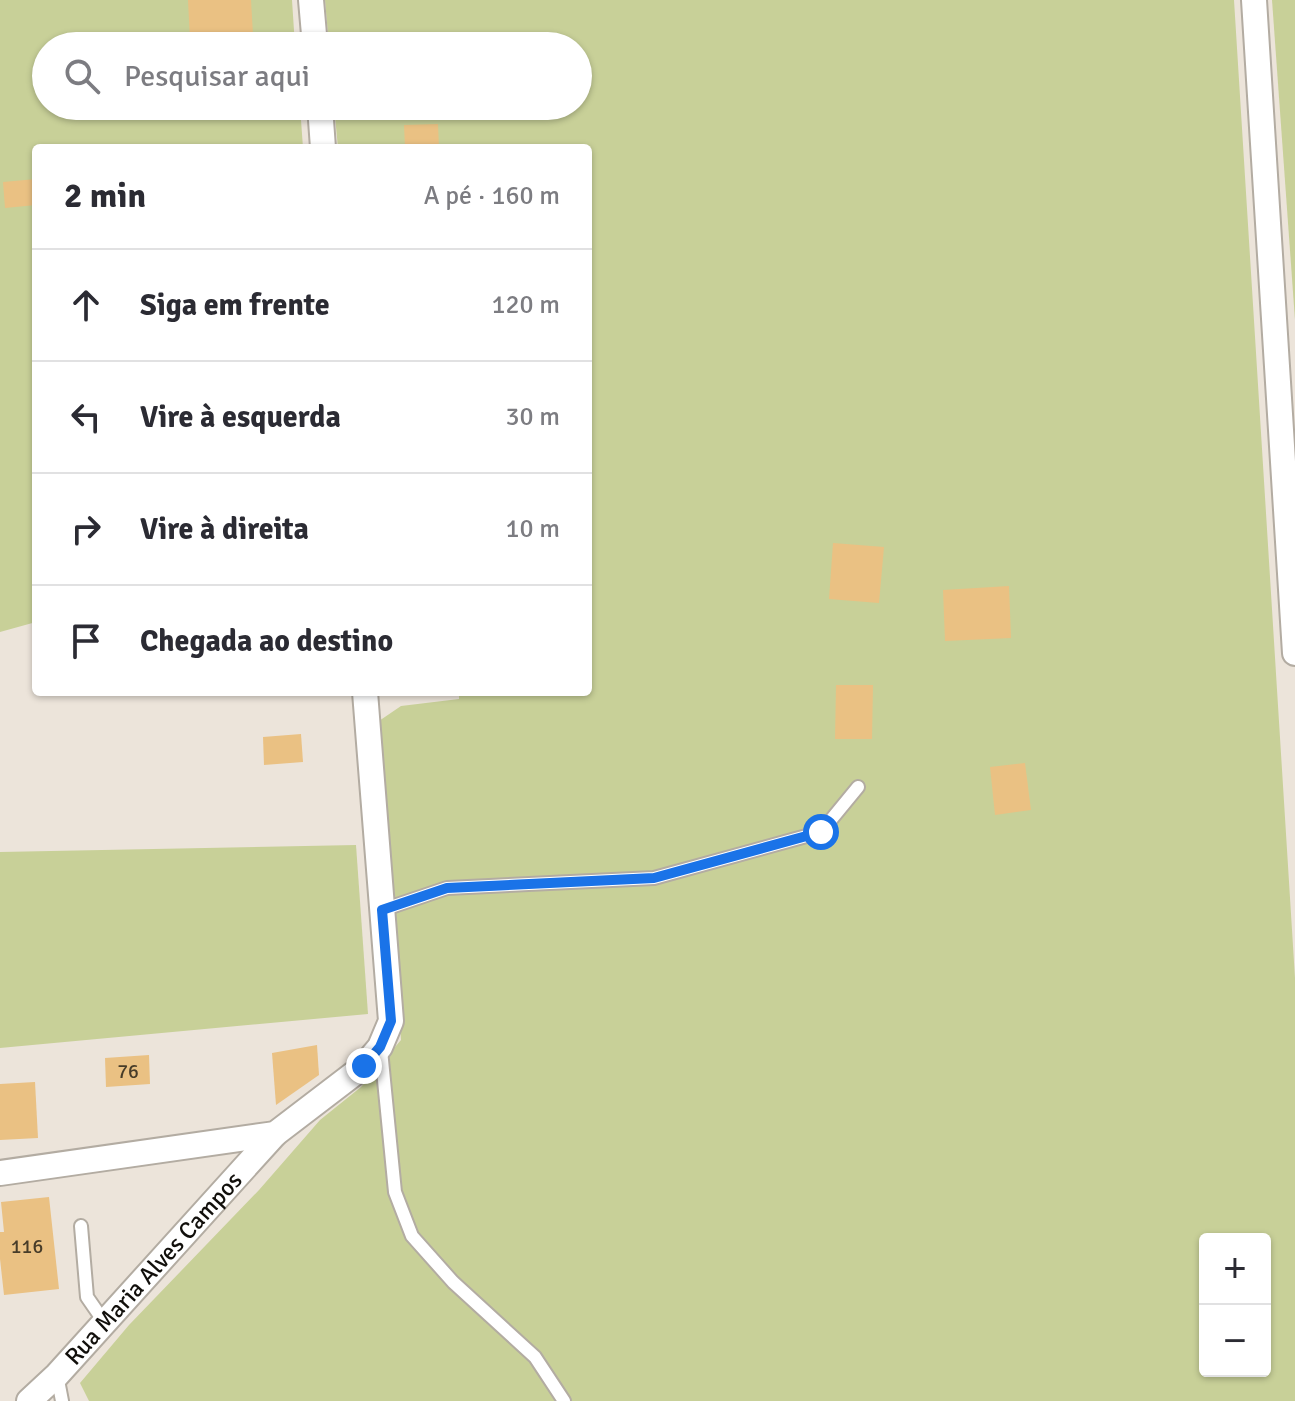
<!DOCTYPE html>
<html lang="pt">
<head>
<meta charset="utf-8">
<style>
  :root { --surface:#fff; --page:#f2f2f3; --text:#2b2b33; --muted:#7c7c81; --line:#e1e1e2 }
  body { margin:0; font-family:Signika,sans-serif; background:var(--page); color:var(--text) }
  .controls { position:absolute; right:24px; bottom:24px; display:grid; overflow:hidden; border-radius:8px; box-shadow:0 2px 6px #0004 }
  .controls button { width:72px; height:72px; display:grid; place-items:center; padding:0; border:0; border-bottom:2px solid var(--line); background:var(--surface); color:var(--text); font:40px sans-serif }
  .stop { position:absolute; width:24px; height:24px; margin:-18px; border:6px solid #1a73e8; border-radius:50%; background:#fff }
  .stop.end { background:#1a73e8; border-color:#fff; box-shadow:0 2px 8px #0008 }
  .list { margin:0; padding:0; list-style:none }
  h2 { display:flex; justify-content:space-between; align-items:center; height:104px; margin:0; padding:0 32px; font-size:34px }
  h2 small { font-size:26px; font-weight:400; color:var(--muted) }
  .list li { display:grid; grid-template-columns:52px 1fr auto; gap:24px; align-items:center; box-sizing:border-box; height:112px; padding:0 32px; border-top:2px solid var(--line) }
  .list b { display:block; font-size:30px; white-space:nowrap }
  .list em { font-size:26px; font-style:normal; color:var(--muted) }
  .icon { flex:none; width:44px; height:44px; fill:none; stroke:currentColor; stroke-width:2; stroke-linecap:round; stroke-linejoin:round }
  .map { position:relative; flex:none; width:1295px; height:1401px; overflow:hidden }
  .search { position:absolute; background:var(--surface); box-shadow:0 2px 6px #0004; left:32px; top:32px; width:560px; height:88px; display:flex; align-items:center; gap:20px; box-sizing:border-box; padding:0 28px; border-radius:44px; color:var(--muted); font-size:30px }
  .panel { position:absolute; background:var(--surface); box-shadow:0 2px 6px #0004; left:32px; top:144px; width:560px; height:552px; border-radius:8px }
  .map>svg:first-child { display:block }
</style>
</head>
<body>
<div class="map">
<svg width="1295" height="1401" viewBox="0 0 1295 1401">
  <rect width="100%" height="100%" fill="#ece4da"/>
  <!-- green -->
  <g fill="#c8d098" fill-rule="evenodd">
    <path d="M 0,0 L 292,0 L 295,46 L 46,46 L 46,106 L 300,106 L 303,148 L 36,148 L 36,622 L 0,632 Z"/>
    <path d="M 325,0 L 1234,0 L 1295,978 L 1295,1401 L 89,1401 L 80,1383 L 129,1325 L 259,1190 L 320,1120 L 361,1087 L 401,1040 L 379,721 L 401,706 L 459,699 L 459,692 L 588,692 L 588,148 L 338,148 L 334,106 L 578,106 L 578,46 L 329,46 ZM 1205,1239 L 1265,1239 L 1265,1371 L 1205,1371 Z"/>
    <path d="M 1272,0 L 1295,0 L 1295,320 Z"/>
    <path d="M 356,845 L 368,1014 L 0,1048 L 0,852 Z"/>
  </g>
  <!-- building -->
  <g fill="#eac183">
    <path d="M 188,0 L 251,0 L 253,35 L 190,40 Z"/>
    <path d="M 438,124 L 439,148 L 405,148 L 404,125 Z"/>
    <path d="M 36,179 L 36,205 L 5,208 L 3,182 Z"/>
    <path d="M 833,543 L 884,547 L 879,603 L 829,599 Z"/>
    <path d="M 1009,586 L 1011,638 L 945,641 L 943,590 Z"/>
    <path d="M 836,685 L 873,685 L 872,739 L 835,739 Z"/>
    <path d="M 301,734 L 303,762 L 264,765 L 263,737 Z"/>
    <path d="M 1025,763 L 1031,810 L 995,815 L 990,767 Z"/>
    <path d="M 317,1045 L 319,1075 L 276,1105 L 272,1053 Z"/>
    <path d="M 149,1055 L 150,1084 L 106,1087 L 105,1058 Z"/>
    <path d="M 35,1082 L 38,1138 L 0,1140 L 0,1084 Z"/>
    <path d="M 49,1197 L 59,1289 L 4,1295 L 0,1259 L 0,1232 L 4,1232 L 1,1202 Z"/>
  </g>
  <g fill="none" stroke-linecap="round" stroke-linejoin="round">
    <defs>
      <g id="lane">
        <path d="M 382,910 L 447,888 L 654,878 L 821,832 L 858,787"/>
        <path d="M 381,1050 L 395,1192 L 412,1236 L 453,1282 L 535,1357 L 564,1401"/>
        <path d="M 81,1226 L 87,1297 L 105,1323"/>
        <path d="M 57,1375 L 62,1401"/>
      </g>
      <g id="street">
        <path d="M 311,0 L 315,46"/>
        <path d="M 1254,0 L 1295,653"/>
        <path d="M 320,106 L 323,148"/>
        <path d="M 0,1173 L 275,1134 L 364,1066 L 380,1047 L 391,1021 L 365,692"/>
        <path id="s1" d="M 29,1401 L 57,1375 L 275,1134"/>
      </g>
    </defs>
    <!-- lane casing -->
    <use href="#lane" stroke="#b3aca2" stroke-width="16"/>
    <!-- street casing -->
    <use href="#street" stroke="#b3aca2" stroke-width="28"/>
    <!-- lane -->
    <use href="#lane" stroke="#fff" stroke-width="12"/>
    <!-- street -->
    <use href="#street" stroke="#fff" stroke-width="24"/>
  </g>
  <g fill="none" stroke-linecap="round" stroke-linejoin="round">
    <!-- route -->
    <path stroke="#1a73e8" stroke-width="10" d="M 364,1066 L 380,1047 L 391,1021 L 382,910 L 447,888 L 654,878 L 821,832"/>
  </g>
  <g text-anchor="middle" stroke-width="8" stroke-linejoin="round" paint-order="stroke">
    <!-- number labels -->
    <g font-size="20" fill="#473c29">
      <text x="128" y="1078">76</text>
      <text x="27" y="1253">116</text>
    </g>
    <!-- street labels -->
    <g font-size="24" fill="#110f0b" stroke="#fff">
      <text dy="8" stroke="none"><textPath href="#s1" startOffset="182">Rua Maria Alves Campos</textPath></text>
    </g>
  </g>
</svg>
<div class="controls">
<button>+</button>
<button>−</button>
</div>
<div class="stop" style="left:821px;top:832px"></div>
<div class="stop end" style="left:364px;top:1066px"></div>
<div class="search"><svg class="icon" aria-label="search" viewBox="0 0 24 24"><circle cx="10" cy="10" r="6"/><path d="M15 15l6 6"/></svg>Pesquisar aqui</div>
<section class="panel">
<h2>2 min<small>A pé · 160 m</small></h2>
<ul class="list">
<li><svg class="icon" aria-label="ahead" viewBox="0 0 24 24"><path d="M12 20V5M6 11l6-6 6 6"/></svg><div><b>Siga em frente</b></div><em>120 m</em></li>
<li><svg class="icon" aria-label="left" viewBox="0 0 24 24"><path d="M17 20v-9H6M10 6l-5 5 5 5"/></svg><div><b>Vire à esquerda</b></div><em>30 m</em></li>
<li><svg class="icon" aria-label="right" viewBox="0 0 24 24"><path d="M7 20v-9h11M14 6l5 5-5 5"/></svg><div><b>Vire à direita</b></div><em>10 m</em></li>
<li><svg class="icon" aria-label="arrive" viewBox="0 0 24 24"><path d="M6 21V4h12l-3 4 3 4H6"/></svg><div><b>Chegada ao destino</b></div></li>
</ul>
</section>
</div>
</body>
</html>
